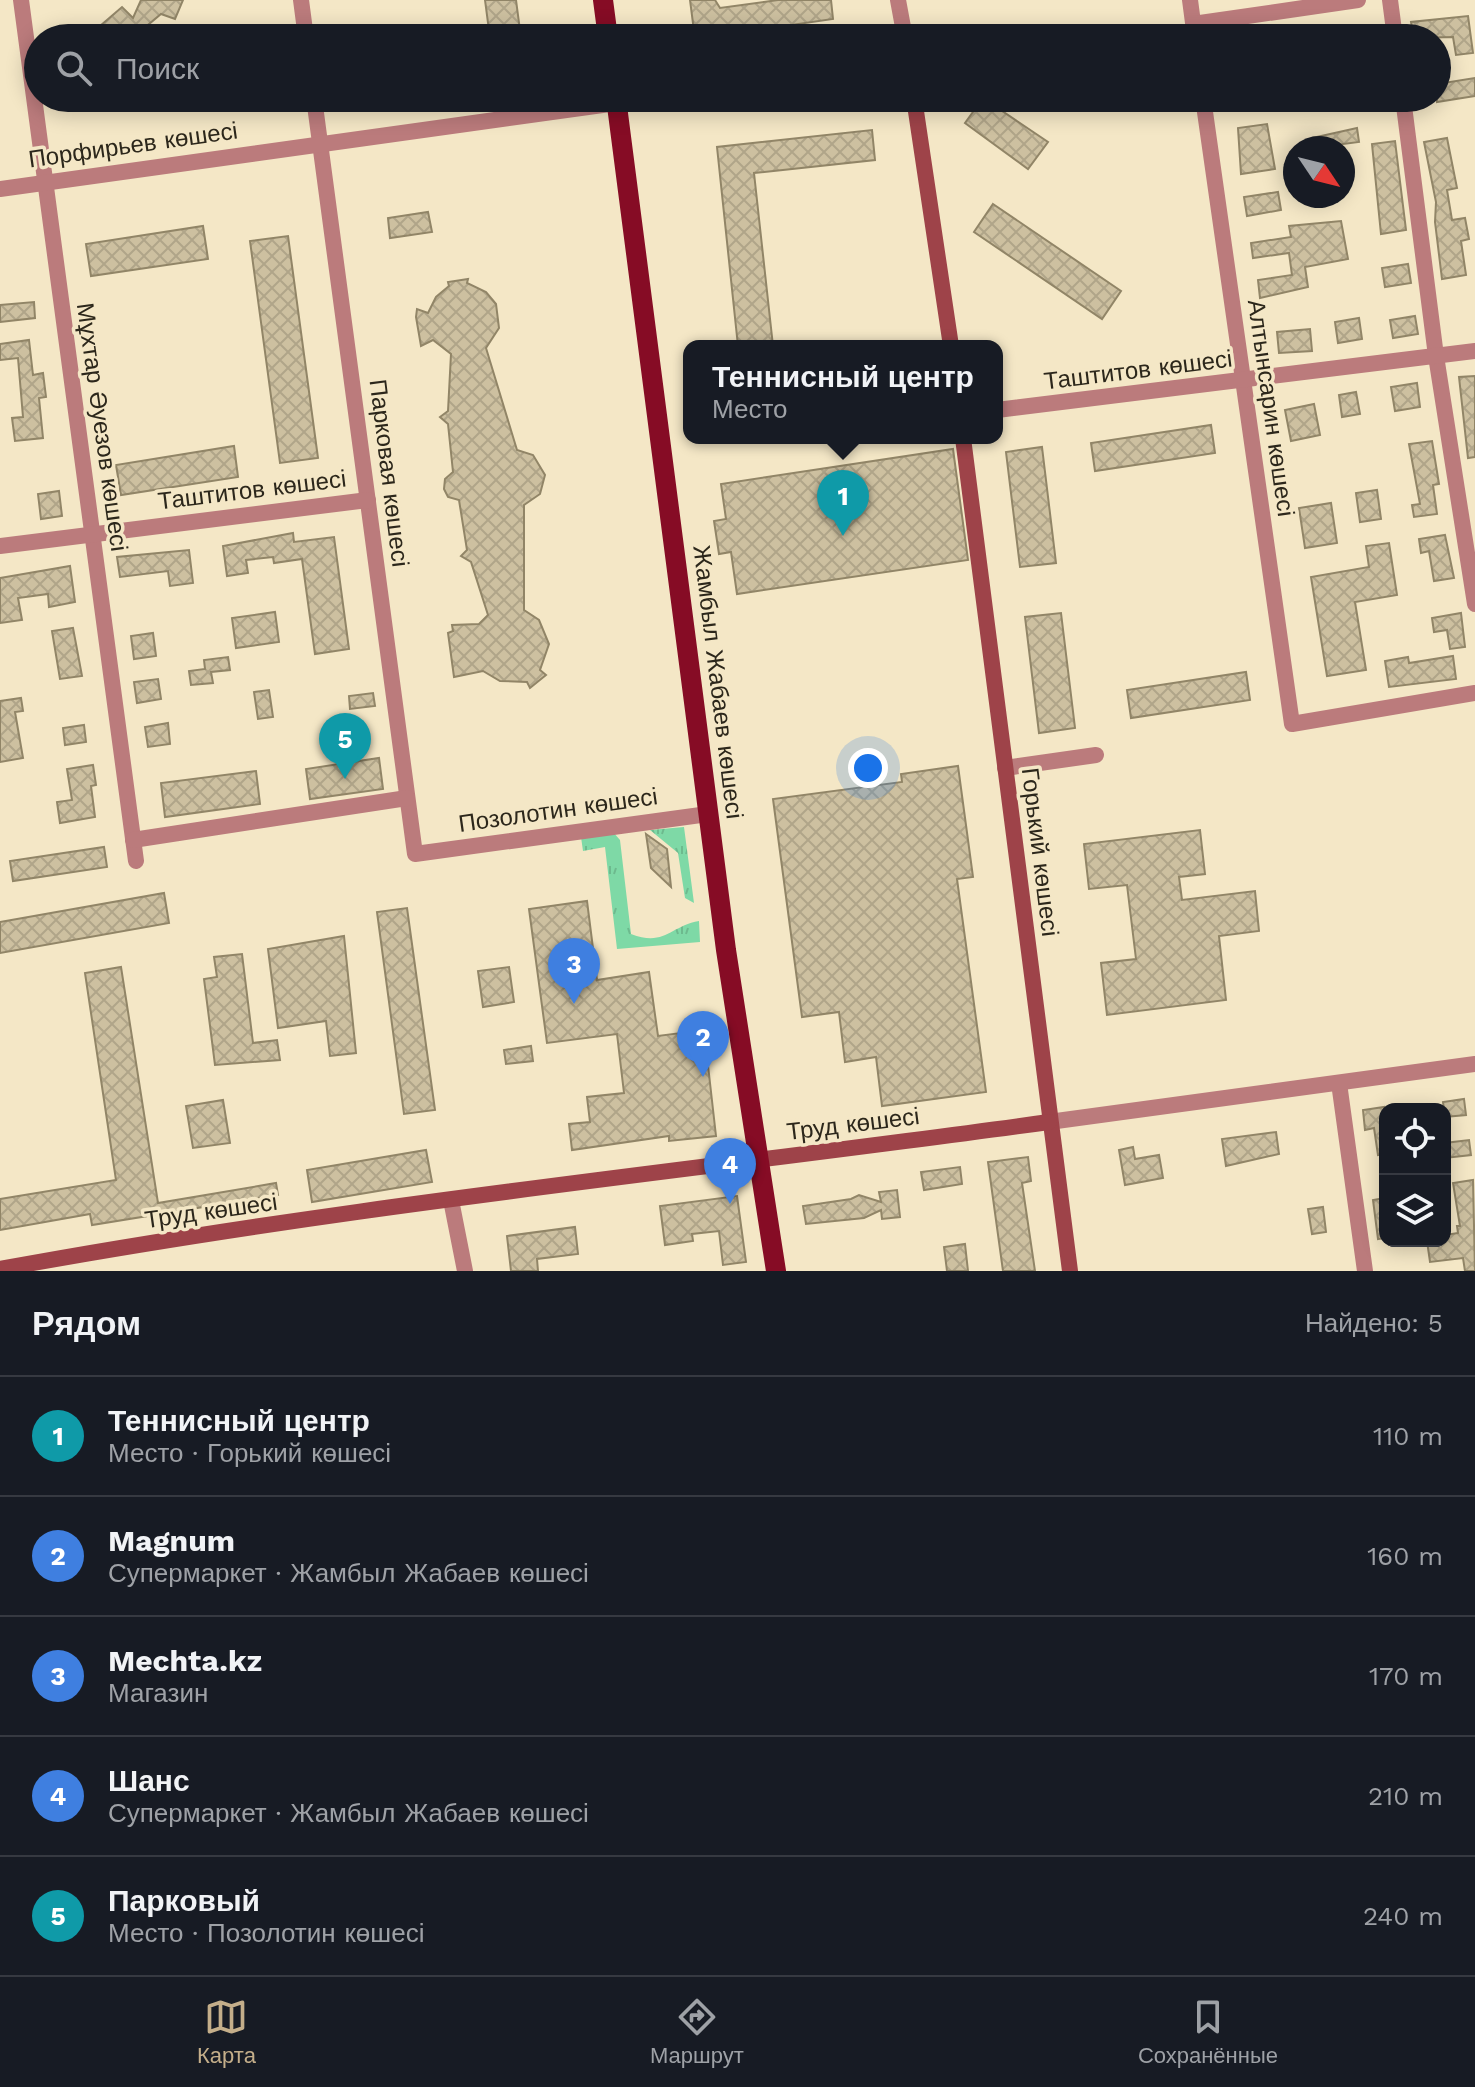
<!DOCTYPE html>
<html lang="ru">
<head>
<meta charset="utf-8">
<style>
  :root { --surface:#171b24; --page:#20242c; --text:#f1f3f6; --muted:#9ea1a6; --line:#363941; --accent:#c4ae8a }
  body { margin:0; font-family:"Work Sans",sans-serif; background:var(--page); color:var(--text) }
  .controls { position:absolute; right:24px; bottom:24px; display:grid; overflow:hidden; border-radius:16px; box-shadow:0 4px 20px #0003 }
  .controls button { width:72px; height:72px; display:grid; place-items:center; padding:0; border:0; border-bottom:2px solid var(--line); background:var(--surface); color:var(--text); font:40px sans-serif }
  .compass { position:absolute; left:1283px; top:136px; width:72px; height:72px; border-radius:50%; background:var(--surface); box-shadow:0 4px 20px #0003; rotate:125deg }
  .you { position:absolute; left:868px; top:768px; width:28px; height:28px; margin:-20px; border:6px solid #fff; border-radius:50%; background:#1a73e8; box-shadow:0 0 0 12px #1a73e833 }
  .badge { display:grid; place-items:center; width:52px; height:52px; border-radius:50%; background:var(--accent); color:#fff; font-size:26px; font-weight:700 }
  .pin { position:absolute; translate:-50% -66px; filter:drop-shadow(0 2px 4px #0008) }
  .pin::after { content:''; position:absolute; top:42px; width:28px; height:24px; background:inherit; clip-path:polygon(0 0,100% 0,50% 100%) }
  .popup { position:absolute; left:683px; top:340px; width:320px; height:104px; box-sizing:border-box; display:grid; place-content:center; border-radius:16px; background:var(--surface); filter:drop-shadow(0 2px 6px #0005); font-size:26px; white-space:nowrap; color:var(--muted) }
  .popup b { font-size:30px; color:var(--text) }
  .popup::after { content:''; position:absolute; left:50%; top:100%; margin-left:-16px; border:16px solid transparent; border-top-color:var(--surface) }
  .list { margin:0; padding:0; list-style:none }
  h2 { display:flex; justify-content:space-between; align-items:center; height:104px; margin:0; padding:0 32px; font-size:34px }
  h2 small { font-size:26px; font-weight:400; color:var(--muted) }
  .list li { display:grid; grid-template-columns:52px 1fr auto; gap:24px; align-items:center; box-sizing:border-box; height:120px; padding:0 32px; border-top:2px solid var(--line) }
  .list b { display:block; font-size:30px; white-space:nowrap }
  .list p { margin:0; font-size:26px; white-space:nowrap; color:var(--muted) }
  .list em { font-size:26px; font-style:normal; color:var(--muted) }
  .icon { flex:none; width:44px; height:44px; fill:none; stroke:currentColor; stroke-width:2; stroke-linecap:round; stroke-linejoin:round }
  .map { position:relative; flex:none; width:1475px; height:1271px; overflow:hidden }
  .search { position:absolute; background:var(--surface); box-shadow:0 4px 20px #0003; left:24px; right:24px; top:24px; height:88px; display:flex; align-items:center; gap:20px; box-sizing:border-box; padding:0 28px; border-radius:44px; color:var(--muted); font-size:30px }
  .sheet { height:704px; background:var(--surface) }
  nav { display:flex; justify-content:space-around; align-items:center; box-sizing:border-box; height:112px; border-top:2px solid var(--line); background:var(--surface); font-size:22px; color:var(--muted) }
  nav a { display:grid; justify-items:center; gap:4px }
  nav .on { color:var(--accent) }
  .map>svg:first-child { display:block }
</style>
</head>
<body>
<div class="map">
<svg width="1475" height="1271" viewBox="0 0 1475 1271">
  <defs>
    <pattern id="grass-tufts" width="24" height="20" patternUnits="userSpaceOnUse" patternTransform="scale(2)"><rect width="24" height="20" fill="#7ed9a6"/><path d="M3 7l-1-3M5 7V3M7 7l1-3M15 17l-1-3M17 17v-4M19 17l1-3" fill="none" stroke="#6dba8e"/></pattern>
    <pattern id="building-cross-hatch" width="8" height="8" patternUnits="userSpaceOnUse" patternTransform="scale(2)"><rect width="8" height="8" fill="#cdc0a0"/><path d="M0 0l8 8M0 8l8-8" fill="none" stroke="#b0a589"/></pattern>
  </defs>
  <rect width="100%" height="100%" fill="#f4e7c6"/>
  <!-- grass -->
  <g fill="url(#grass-tufts)">
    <path d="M 684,827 L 694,903 L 685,898 L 678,853 L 650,830 Z"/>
    <path d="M 613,832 L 620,840 L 631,934 C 665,947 670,926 699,921 L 700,942 L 617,949 L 605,847 L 583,851 L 581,837 Z"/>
  </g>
  <!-- building -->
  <g fill="url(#building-cross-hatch)" stroke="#918567" stroke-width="2">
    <path d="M 141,0 L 183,0 L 175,19 L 161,14 L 142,30 L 148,38 L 86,38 L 122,7 L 133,18 Z"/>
    <path d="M 485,0 L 516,0 L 521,38 L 490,38 Z"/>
    <path d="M 690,0 L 715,0 L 720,8 L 778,0 L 831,0 L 833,19 L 707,37 L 706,29 L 694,31 Z"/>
    <path d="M 1468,16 L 1473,53 L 1456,55 L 1453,37 L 1414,38 L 1411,22 Z"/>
    <path d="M 1475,78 L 1475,96 L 1437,102 L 1437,84 Z"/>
    <path d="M 983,98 L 1048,142 L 1028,169 L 965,123 Z"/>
    <path d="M 1267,124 L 1275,169 L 1241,174 L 1238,128 Z"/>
    <path d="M 1357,128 L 1359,142 L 1313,148 L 1312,138 Z"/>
    <path d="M 872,130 L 875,160 L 754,173 L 773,346 L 738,346 L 717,147 Z"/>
    <path d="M 1447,138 L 1457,188 L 1447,190 L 1452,220 L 1465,218 L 1469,239 L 1461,241 L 1466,275 L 1442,279 L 1435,222 L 1436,202 L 1424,142 Z"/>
    <path d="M 1395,141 L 1406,230 L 1381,234 L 1372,144 Z"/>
    <path d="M 1278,192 L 1281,210 L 1247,216 L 1244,197 Z"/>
    <path d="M 993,204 L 1121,291 L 1102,319 L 974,232 Z"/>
    <path d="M 428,212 L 432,232 L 390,238 L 388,218 Z"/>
    <path d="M 1341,221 L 1348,259 L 1305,267 L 1308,287 L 1260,298 L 1258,280 L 1292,275 L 1289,253 L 1253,258 L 1251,243 L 1291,237 L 1289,226 Z"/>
    <path d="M 203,226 L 208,259 L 91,276 L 86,244 Z"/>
    <path d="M 288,236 L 318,458 L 280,463 L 250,241 Z"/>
    <path d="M 1408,264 L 1411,283 L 1385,287 L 1382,268 Z"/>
    <path d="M 468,279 L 467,283 L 486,292 L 496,304 L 499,328 L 486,348 L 517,450 L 533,455 L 545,475 L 540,494 L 524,505 L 524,610 L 539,620 L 549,644 L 540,670 L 546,675 L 530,688 L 527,682 L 500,681 L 483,671 L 454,677 L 448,633 L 453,631 L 452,625 L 479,624 L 488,615 L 471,562 L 461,556 L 467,550 L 459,500 L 448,497 L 444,489 L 445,479 L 453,472 L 448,424 L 440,417 L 448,411 L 451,354 L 433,340 L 421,346 L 416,317 L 417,309 L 428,313 L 436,297 L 449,286 L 448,282 Z"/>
    <path d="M 34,302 L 35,318 L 0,322 L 0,305 Z"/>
    <path d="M 1415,316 L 1418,334 L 1393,338 L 1390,320 Z"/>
    <path d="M 1359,318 L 1362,339 L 1338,343 L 1335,322 Z"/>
    <path d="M 1310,329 L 1312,351 L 1279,353 L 1277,332 Z"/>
    <path d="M 29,340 L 33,375 L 43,373 L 46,397 L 39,398 L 43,438 L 15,441 L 12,418 L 23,417 L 18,358 L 0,360 L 0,344 Z"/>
    <path d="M 1475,376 L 1475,457 L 1468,458 L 1459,377 Z"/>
    <path d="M 1417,383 L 1420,407 L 1395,411 L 1391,387 Z"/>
    <path d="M 1356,392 L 1360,414 L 1342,417 L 1339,395 Z"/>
    <path d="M 1314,404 L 1320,435 L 1291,441 L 1285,410 Z"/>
    <path d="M 1211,425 L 1215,453 L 1095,471 L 1091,443 Z"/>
    <path d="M 1432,441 L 1439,484 L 1433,485 L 1437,514 L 1414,517 L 1412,505 L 1420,504 L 1409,444 Z"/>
    <path d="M 234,446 L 238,477 L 121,495 L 116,465 Z"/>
    <path d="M 1042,447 L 1056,563 L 1020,567 L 1006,452 Z"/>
    <path d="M 953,449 L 968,560 L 737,594 L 731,552 L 719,554 L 714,521 L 726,519 L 721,484 Z"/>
    <path d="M 1377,490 L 1381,519 L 1360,522 L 1356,493 Z"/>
    <path d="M 59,491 L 62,516 L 41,519 L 38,494 Z"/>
    <path d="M 1331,503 L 1337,543 L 1305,548 L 1299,508 Z"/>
    <path d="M 293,533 L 294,542 L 334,537 L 349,649 L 315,654 L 302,559 L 274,563 L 273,557 L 246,560 L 248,573 L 227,576 L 223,546 Z"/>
    <path d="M 1445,535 L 1454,578 L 1434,581 L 1429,551 L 1421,553 L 1419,539 Z"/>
    <path d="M 1389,543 L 1397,595 L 1355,602 L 1366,670 L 1327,676 L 1311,577 L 1369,567 L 1366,546 Z"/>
    <path d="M 189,550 L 193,583 L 170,586 L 168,571 L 120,577 L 117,557 Z"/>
    <path d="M 70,566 L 75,602 L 49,607 L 48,594 L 18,598 L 22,620 L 0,623 L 0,578 Z"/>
    <path d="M 275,612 L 279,642 L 236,648 L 232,618 Z"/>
    <path d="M 1061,613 L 1075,728 L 1039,733 L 1025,617 Z"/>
    <path d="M 1461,613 L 1465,647 L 1450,649 L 1447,630 L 1434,632 L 1432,618 Z"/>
    <path d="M 73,628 L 82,676 L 60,679 L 52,631 Z"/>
    <path d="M 153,633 L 156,656 L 134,659 L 131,636 Z"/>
    <path d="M 1453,656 L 1456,679 L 1389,687 L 1385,661 L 1408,657 L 1409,663 Z"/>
    <path d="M 228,657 L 230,670 L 211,672 L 213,683 L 191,685 L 189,671 L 205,669 L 204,660 Z"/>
    <path d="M 1246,672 L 1250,700 L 1131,718 L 1127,690 Z"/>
    <path d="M 158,679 L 161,699 L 137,703 L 134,682 Z"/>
    <path d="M 269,690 L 273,717 L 258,719 L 254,692 Z"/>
    <path d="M 373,693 L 375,706 L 350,709 L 349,696 Z"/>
    <path d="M 21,698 L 23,711 L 15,712 L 23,758 L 0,762 L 0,701 Z"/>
    <path d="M 168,723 L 170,744 L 148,747 L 145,727 Z"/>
    <path d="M 84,725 L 86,742 L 65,745 L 63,728 Z"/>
    <path d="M 379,758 L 383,789 L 310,799 L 306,769 Z"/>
    <path d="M 93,765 L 96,785 L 91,786 L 95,817 L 60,823 L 57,802 L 72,800 L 67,769 Z"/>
    <path d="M 958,766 L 973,877 L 957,879 L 986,1092 L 882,1106 L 876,1057 L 845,1062 L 839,1012 L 802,1017 L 773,799 L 902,782 L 901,774 Z"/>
    <path d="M 256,771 L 260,804 L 165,817 L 161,783 Z"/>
    <path d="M 1200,830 L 1205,874 L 1179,877 L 1182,900 L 1255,891 L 1259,931 L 1219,936 L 1226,1000 L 1107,1015 L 1101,963 L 1136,959 L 1127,885 L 1089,889 L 1084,844 Z"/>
    <path d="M 646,834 L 667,849 L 671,887 L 651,868 Z"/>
    <path d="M 104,847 L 107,867 L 13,881 L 10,861 Z"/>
    <path d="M 164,893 L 169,923 L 0,953 L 0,922 Z"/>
    <path d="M 587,901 L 597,980 L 649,972 L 658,1036 L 704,1030 L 716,1136 L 669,1141 L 669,1136 L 572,1150 L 569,1124 L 590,1122 L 587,1097 L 624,1093 L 617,1034 L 547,1043 L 529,909 Z"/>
    <path d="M 407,908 L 435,1110 L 404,1114 L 377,912 Z"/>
    <path d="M 344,936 L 356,1053 L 330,1056 L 326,1021 L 278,1028 L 268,949 Z"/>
    <path d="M 242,954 L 253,1043 L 277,1040 L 280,1060 L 215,1065 L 204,979 L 217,977 L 214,957 Z"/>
    <path d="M 121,967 L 158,1203 L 276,1183 L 278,1195 L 92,1225 L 90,1214 L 0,1230 L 0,1199 L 116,1180 L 85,973 Z"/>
    <path d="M 509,967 L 514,1002 L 483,1007 L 478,971 Z"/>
    <path d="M 531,1046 L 533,1061 L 506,1064 L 504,1050 Z"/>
    <path d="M 1464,1099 L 1466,1115 L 1445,1117 L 1443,1102 Z"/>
    <path d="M 223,1100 L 230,1143 L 193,1148 L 186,1106 Z"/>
    <path d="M 1384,1107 L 1385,1154 L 1378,1155 L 1374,1128 L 1365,1130 L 1363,1110 Z"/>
    <path d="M 1276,1132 L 1279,1154 L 1226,1166 L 1222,1139 Z"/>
    <path d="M 1469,1140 L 1471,1155 L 1445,1158 L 1445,1143 Z"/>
    <path d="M 1133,1147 L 1135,1159 L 1159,1155 L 1163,1178 L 1125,1185 L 1119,1150 Z"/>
    <path d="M 426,1150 L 432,1182 L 312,1202 L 307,1170 Z"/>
    <path d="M 1028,1157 L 1031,1181 L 1022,1183 L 1035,1271 L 1003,1271 L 988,1162 Z"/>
    <path d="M 960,1167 L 962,1184 L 924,1190 L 921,1172 Z"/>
    <path d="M 1473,1180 L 1475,1271 L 1465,1271 L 1463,1258 L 1430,1262 L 1427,1241 L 1445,1241 L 1445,1235 L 1458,1233 L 1457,1226 L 1460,1226 L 1453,1183 Z"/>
    <path d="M 897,1190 L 900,1217 L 882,1219 L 881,1210 L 864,1218 L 806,1224 L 803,1206 L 851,1199 L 859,1195 L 881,1202 L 879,1192 Z"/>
    <path d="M 737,1196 L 746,1262 L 723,1265 L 719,1231 L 692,1234 L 693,1241 L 665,1245 L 660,1206 Z"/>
    <path d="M 1385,1198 L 1385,1238 L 1378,1239 L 1373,1200 Z"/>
    <path d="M 1323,1207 L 1326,1232 L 1312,1234 L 1308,1209 Z"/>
    <path d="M 575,1227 L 578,1254 L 537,1259 L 538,1271 L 511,1271 L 507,1236 Z"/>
    <path d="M 965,1244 L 968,1271 L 947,1271 L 944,1247 Z"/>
  </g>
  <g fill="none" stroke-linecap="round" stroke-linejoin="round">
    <!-- street -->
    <g stroke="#bb7b7c" stroke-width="16">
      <path d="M 21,0 L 136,861"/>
      <path d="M 301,0 L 306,38"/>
      <path d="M 898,0 L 905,38"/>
      <path d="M 1190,0 L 1195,38"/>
      <path d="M 1390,0 L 1395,38"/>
      <path d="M 1193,24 L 1358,0"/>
      <path d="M 314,98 L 415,854 L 708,814"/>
      <path d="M 1203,98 L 1292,724 L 1475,693"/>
      <path d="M 1403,98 L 1436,356 L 1475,604"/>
      <path d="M 0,189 L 617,103"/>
      <path d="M 997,410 L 1475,351"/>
      <path d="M 0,546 L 368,500"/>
      <path d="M 1005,768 L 1096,755"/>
      <path d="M 133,840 L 407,798"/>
      <path d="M 1339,1083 L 1365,1271"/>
      <path d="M 1049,1122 L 1475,1064"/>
      <path d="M 451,1200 L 465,1271"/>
    </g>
    <!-- secondary -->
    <g stroke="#9e4349" stroke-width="16">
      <path d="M 914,98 L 951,346"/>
      <path d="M 617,103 L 654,98"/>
      <path d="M 963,438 L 1070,1271"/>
      <path d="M 0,1269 C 347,1205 700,1170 1049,1122"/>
    </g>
    <!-- primary -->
    <g stroke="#860c25" stroke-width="20">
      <path d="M 603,0 L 608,38"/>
      <path d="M 616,98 L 726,950 L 776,1271"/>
    </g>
  </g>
  <g text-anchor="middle" stroke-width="7" stroke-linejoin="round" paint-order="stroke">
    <!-- street labels -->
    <g font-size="24" fill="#2c271b" stroke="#f4e7c6">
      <text transform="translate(133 145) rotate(-8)" y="8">Порфирьев көшесі</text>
      <text transform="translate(1138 370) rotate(-7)" y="8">Таштитов көшесі</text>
      <text transform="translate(1271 408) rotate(82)" y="8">Алтынсарин көшесі</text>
      <text transform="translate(102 427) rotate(82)" y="8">Мұхтар Әуезов көшесі</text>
      <text transform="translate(389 473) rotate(83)" y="8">Парковая көшесі</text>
      <text transform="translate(252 490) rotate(-7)" y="8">Таштитов көшесі</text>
      <text transform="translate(718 682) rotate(83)" y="8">Жамбыл Жабаев көшесі</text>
      <text transform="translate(558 810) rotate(-8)" y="8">Позолотин көшесі</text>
      <text transform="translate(1040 852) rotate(83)" y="8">Горький көшесі</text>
      <text transform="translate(853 1124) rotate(-7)" y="8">Труд көшесі</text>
      <text transform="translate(211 1211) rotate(-8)" y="8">Труд көшесі</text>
    </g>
  </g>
</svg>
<div class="controls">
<button><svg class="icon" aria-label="locate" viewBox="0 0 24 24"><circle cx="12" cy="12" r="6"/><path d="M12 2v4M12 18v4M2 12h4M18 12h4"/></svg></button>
<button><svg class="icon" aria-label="layers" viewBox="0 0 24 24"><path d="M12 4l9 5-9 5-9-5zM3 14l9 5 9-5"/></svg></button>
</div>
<svg class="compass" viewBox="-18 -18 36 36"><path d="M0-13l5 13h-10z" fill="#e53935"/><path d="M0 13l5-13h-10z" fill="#9ea1a6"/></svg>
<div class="you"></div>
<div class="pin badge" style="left:843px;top:536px;background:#0f9aa8">1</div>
<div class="popup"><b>Теннисный центр</b>Место</div>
<div class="pin badge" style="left:703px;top:1077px;background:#3f7fe0">2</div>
<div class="pin badge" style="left:574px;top:1004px;background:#3f7fe0">3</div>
<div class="pin badge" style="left:730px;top:1204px;background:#3f7fe0">4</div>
<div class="pin badge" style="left:345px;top:779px;background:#0f9aa8">5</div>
<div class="search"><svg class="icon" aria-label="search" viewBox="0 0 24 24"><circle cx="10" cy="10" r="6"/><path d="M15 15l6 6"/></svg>Поиск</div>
</div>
<section class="sheet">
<h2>Рядом<small>Найдено: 5</small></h2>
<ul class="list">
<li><span class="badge" style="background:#0f9aa8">1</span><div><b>Теннисный центр</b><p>Место · Горький көшесі</p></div><em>110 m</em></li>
<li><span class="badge" style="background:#3f7fe0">2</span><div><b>Magnum</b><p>Супермаркет · Жамбыл Жабаев көшесі</p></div><em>160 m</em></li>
<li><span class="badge" style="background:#3f7fe0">3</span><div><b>Mechta.kz</b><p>Магазин</p></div><em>170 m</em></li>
<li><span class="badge" style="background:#3f7fe0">4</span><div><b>Шанс</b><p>Супермаркет · Жамбыл Жабаев көшесі</p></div><em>210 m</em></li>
<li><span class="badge" style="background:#0f9aa8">5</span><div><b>Парковый</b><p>Место · Позолотин көшесі</p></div><em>240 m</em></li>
</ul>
</section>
<nav>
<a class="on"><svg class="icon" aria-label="map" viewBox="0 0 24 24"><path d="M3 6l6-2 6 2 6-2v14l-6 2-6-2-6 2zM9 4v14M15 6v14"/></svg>Карта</a>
<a><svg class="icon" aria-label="directions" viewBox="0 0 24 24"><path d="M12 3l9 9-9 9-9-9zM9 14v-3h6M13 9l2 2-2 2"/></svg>Маршрут</a>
<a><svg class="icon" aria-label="saved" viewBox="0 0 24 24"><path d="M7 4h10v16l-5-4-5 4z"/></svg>Сохранённые</a>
</nav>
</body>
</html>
